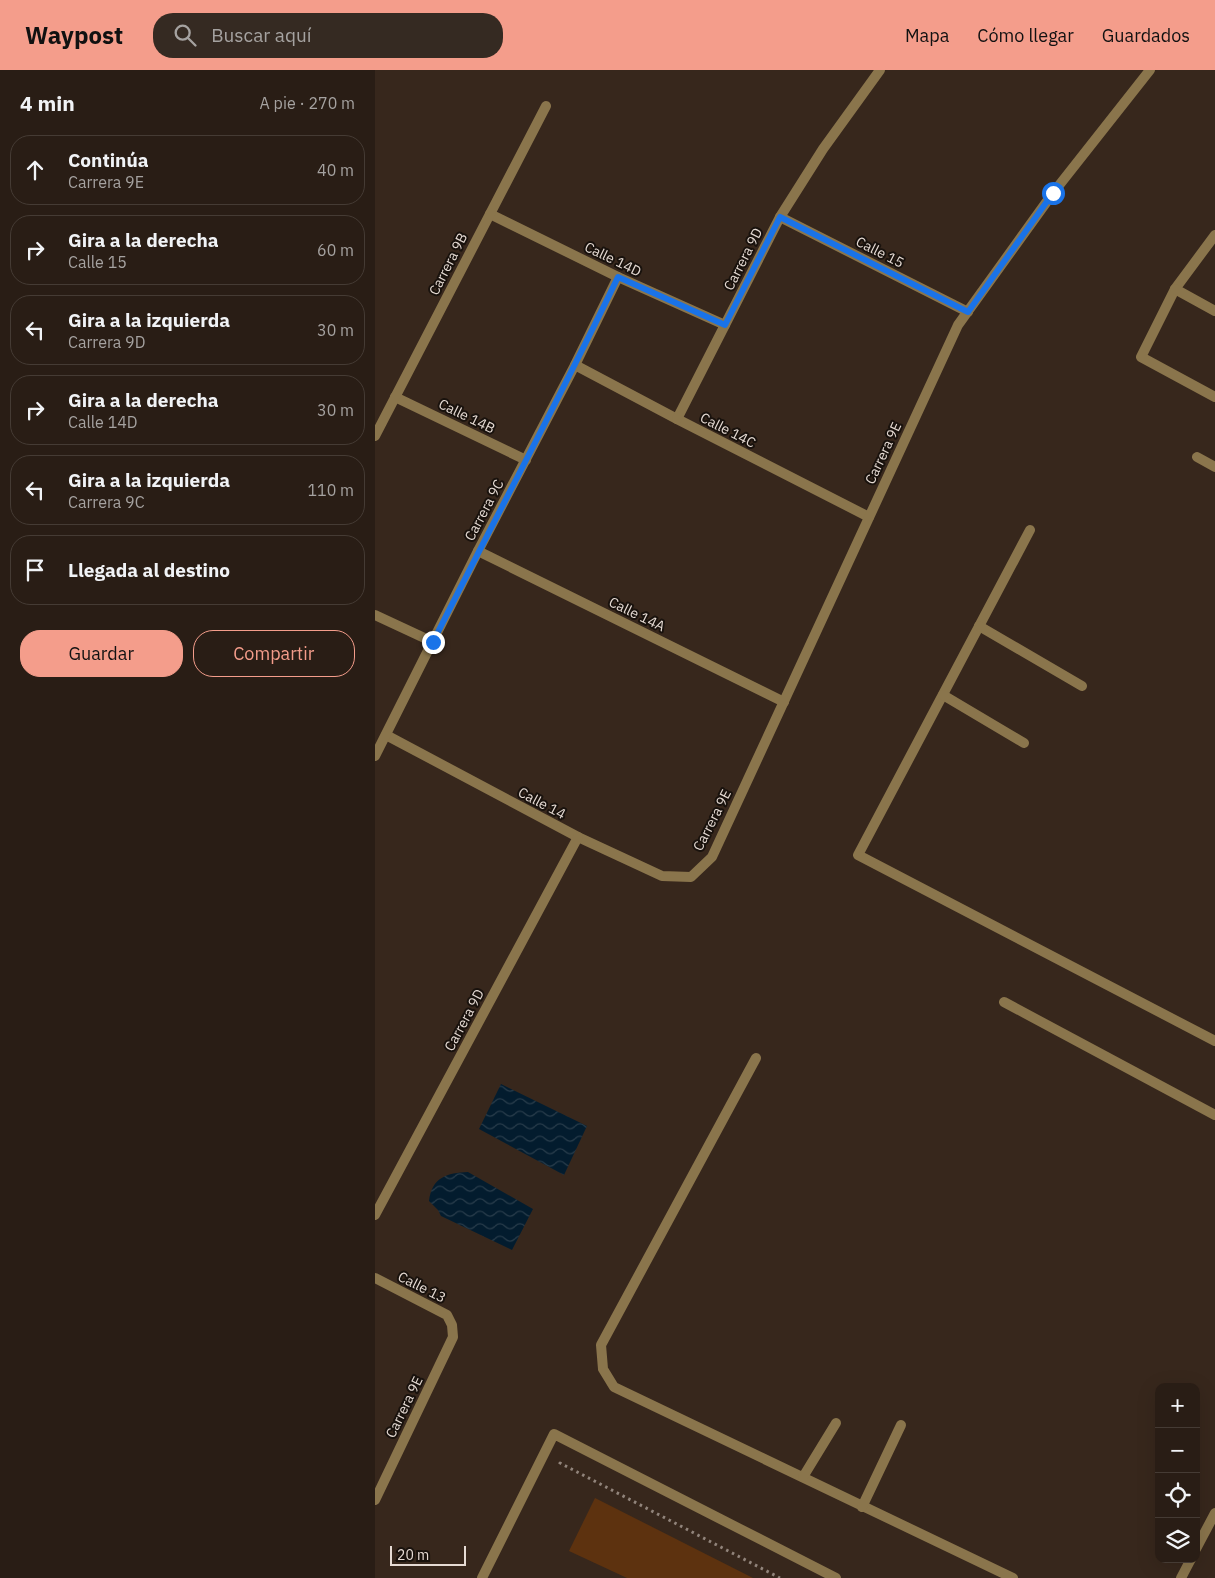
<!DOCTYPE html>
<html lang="es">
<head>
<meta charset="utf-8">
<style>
  :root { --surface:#291d15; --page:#352a22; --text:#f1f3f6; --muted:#a5a2a0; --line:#453b34; --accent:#f49d8b }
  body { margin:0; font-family:"IBM Plex Sans",sans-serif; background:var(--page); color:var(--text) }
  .controls { position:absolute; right:15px; bottom:15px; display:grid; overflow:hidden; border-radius:10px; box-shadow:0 5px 20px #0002 }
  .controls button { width:45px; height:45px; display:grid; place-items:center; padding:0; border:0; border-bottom:1px solid var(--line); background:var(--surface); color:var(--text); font:25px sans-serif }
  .scale { position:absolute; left:15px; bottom:12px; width:76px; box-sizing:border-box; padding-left:5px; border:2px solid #e6dbd4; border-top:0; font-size:14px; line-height:18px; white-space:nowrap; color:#e6dbd4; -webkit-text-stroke:4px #19120d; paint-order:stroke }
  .stop { position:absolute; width:15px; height:15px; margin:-11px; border:4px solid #1a73e8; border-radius:50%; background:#fff }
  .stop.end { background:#1a73e8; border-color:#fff; box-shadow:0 1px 5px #0008 }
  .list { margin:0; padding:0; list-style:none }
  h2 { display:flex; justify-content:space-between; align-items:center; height:65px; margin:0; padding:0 20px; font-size:21px }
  h2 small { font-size:16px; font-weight:400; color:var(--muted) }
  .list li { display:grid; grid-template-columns:32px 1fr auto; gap:15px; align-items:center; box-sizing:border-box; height:70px; margin:0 10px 10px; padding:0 10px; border:1px solid var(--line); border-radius:20px }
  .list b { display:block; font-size:19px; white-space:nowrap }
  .list p { margin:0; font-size:16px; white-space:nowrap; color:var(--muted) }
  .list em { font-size:16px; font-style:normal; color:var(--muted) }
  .actions { display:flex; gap:10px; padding:15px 20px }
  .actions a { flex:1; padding:11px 0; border:1px solid var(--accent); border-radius:20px; text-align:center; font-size:18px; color:var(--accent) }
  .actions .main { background:var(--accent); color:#111 }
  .icon { flex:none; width:28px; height:28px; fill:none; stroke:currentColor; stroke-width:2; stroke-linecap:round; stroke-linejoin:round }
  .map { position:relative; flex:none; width:840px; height:1508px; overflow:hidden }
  header { display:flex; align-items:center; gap:30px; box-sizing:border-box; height:70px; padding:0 25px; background:var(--accent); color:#111 }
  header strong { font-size:24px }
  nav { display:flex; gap:28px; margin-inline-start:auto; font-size:18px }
  .search { width:350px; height:45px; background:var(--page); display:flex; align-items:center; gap:12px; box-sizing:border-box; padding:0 18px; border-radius:20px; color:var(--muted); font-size:19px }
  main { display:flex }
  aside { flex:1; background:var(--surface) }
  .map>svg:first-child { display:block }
</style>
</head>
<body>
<header>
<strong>Waypost</strong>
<div class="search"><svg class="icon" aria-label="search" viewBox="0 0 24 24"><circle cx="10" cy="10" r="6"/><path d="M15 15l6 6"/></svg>Buscar aquí</div>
<nav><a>Mapa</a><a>Cómo llegar</a><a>Guardados</a></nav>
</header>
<main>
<aside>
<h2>4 min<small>A pie · 270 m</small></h2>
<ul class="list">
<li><svg class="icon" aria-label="ahead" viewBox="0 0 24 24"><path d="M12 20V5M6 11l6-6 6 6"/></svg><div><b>Continúa</b><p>Carrera 9E</p></div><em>40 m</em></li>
<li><svg class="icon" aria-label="right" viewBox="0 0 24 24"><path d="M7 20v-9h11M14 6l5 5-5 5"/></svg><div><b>Gira a la derecha</b><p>Calle 15</p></div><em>60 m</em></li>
<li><svg class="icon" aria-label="left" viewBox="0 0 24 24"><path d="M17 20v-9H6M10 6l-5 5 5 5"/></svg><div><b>Gira a la izquierda</b><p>Carrera 9D</p></div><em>30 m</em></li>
<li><svg class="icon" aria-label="right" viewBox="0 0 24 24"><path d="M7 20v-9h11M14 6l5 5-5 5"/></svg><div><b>Gira a la derecha</b><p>Calle 14D</p></div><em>30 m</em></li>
<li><svg class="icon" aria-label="left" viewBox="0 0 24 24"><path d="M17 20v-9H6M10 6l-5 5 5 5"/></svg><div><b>Gira a la izquierda</b><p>Carrera 9C</p></div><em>110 m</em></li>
<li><svg class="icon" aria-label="arrive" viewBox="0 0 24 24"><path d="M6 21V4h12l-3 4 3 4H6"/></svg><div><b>Llegada al destino</b></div></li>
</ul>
<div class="actions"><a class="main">Guardar</a><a>Compartir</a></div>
</aside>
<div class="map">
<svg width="840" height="1508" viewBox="0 0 840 1508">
  <defs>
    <pattern id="water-waves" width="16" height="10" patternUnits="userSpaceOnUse" patternTransform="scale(1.25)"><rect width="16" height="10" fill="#031c2e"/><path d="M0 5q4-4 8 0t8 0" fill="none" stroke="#283c4b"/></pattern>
  </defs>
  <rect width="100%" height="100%" fill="#37271c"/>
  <!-- water -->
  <g fill="url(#water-waves)">
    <path d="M 126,1014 L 212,1056 L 189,1105 L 104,1059 Z"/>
    <path d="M 93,1102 L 158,1139 L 137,1180 L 66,1146 L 63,1140 L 54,1131 C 57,1107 72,1103 93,1102 Z"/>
  </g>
  <!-- building -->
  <path fill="#5d320f" d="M 220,1428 L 378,1508 L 252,1508 L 194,1481 Z"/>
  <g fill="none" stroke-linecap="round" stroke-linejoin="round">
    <!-- path -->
    <path stroke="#91847b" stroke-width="3" stroke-dasharray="2.5 4" stroke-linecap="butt" d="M 185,1394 L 185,1393 L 405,1508"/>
    <!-- service -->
    <path stroke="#8a754c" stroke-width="10" d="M 107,1508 L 179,1364 L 461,1508"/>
    <!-- minor -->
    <g stroke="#8a754c" stroke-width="10">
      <path d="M 115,144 L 243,207 L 350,255"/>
      <path d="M 405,147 L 593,242"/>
      <path d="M 840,165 L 800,219 L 766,287 L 840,327"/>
      <path d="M 800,219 L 840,241"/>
      <path d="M 200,295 L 302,349 L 494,447"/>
      <path d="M 20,327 L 151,390"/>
      <path d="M 302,349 L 405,147 L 448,79 L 505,0"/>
      <path d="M 0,366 L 171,36"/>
      <path d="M 822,387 L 840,397"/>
      <path d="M 655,460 L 483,785 L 840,971"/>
      <path d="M 103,481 L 409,632"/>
      <path d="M 0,545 L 58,572"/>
      <path d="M 604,556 L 707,616"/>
      <path d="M 568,625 L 649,673"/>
      <path d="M 11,665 L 203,767 L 287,806 L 316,807 L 337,787 L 583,255 L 678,123 L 775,0"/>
      <path d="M 0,686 L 103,481 L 200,295 L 243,207"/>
      <path d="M 629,932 L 840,1045"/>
      <path d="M 381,988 L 226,1275 L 228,1299 L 239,1317 L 638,1508"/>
      <path d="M 0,1145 L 203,767"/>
      <path d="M 0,1208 L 72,1245 L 77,1255 L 78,1267 L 0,1430"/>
      <path d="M 428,1407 L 461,1353"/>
      <path d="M 487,1437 L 526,1355"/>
      <path d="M 821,1479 L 840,1443"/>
      <path d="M 806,1508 L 816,1489"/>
    </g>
  </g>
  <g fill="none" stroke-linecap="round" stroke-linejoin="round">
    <!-- route -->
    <path stroke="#1a73e8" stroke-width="6" d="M 58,572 C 119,450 184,330 243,207 L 350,255 L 405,147 L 593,242 L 678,123"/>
  </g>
  <g text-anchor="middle" stroke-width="4" stroke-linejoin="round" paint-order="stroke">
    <!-- street labels -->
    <g font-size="14" fill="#e6dbd4" stroke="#19120d">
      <text transform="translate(505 182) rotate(27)" y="5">Calle 15</text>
      <text transform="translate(238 189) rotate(26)" y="5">Calle 14D</text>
      <text transform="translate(368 189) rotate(-63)" y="5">Carrera 9D</text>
      <text transform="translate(73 194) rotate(-63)" y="5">Carrera 9B</text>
      <text transform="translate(92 346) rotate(26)" y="5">Calle 14B</text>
      <text transform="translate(353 360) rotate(27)" y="5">Calle 14C</text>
      <text transform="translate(508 383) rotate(-65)" y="5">Carrera 9E</text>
      <text transform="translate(109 440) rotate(-62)" y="5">Carrera 9C</text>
      <text transform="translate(262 544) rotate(26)" y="5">Calle 14A</text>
      <text transform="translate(167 733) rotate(28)" y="5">Calle 14</text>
      <text transform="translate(337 750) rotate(-63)" y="5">Carrera 9E</text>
      <text transform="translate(89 950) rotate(-62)" y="5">Carrera 9D</text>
      <text transform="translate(47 1217) rotate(27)" y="5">Calle 13</text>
      <text transform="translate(29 1337) rotate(-64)" y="5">Carrera 9E</text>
    </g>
  </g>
</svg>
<div class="controls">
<button>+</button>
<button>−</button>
<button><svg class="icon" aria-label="locate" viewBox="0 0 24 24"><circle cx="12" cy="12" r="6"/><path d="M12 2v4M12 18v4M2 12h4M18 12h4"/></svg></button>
<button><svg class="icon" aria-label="layers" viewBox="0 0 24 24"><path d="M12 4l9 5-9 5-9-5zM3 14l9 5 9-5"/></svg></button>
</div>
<div class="scale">20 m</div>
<div class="stop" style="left:678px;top:123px"></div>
<div class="stop end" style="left:58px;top:572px"></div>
</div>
</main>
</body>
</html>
